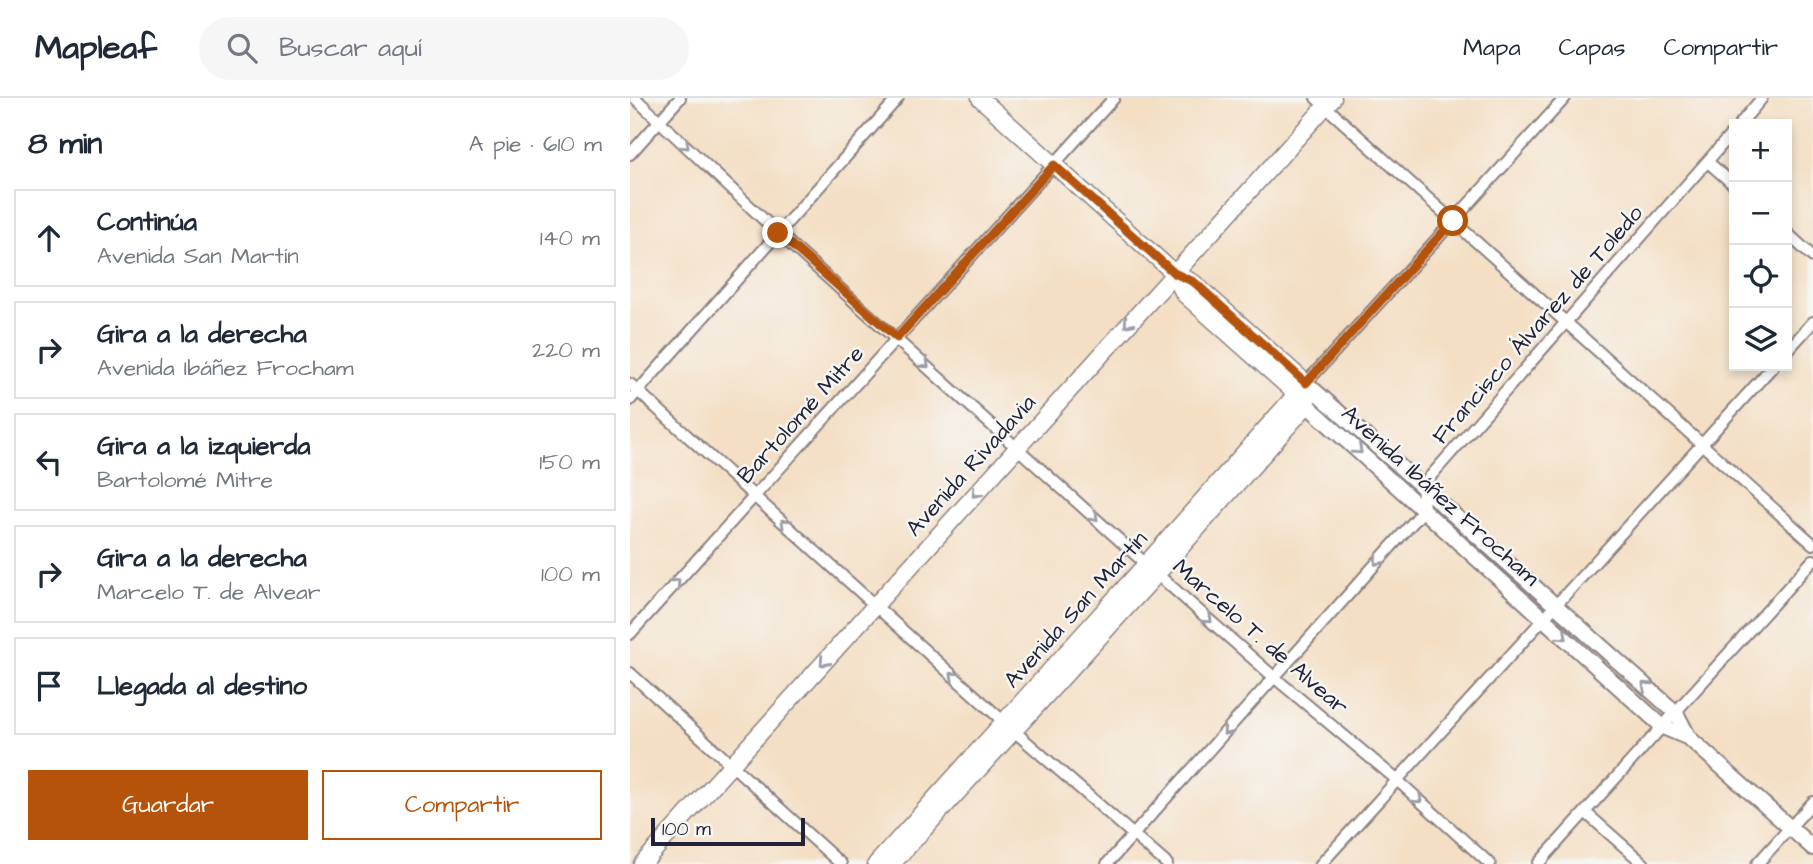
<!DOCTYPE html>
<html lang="es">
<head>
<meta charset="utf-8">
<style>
  :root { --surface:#fff; --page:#f6f6f7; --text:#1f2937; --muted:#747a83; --line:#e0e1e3; --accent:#b45309 }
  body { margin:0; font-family:"Architects Daughter",sans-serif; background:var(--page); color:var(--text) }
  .controls { position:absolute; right:21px; top:21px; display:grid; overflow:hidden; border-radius:0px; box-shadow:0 4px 10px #0003 }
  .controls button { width:63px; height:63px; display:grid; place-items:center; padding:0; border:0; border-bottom:2px solid var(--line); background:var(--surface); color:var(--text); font:35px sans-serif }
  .scale { position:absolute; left:21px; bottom:18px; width:154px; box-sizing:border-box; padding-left:7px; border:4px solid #22223b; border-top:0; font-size:19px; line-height:24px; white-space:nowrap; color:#22223b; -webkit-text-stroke:5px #f6f6f2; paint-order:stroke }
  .stop { position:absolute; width:21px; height:21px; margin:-16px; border:5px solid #b45309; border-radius:50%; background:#fff }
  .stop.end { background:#b45309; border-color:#fff; box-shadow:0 2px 7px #0008 }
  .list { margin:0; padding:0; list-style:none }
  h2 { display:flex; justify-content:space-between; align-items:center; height:91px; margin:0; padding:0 28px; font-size:30px }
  h2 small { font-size:23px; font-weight:400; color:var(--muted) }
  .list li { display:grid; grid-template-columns:46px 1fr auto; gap:21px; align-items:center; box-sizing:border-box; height:98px; margin:0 14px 14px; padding:0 14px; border:2px solid var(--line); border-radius:0px }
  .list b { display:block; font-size:26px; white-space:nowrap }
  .list p { margin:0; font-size:23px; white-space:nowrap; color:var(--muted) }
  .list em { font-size:23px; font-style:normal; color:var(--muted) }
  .actions { display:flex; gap:14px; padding:21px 28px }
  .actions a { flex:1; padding:16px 0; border:2px solid var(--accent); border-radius:0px; text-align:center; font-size:24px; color:var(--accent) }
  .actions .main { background:var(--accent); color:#fff }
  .icon { flex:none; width:38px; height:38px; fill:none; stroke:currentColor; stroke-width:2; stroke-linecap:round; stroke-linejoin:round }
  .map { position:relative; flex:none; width:1183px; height:766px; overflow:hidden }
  header { display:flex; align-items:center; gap:42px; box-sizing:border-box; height:98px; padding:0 35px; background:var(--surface); border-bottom:2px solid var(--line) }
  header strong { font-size:33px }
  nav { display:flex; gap:38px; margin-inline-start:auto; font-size:24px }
  .search { width:490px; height:63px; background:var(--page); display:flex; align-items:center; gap:18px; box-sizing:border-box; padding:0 24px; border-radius:38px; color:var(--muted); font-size:26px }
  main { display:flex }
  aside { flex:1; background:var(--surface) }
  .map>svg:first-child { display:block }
</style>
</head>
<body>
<header>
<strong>Mapleaf</strong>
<div class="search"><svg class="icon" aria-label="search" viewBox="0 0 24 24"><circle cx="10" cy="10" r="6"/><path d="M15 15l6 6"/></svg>Buscar aquí</div>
<nav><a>Mapa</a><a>Capas</a><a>Compartir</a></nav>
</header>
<main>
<aside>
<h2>8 min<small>A pie · 610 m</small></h2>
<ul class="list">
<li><svg class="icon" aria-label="ahead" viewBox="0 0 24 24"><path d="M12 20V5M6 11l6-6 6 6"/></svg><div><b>Continúa</b><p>Avenida San Martín</p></div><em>140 m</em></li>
<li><svg class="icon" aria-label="right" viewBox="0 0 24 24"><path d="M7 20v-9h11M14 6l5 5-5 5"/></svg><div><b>Gira a la derecha</b><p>Avenida Ibáñez Frocham</p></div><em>220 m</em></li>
<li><svg class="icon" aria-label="left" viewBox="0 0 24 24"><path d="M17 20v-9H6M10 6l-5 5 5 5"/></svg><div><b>Gira a la izquierda</b><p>Bartolomé Mitre</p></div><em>150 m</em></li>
<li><svg class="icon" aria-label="right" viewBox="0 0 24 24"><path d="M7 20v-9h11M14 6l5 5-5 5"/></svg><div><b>Gira a la derecha</b><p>Marcelo T. de Alvear</p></div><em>100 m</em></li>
<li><svg class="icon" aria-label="arrive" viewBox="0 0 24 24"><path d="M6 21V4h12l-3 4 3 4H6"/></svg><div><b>Llegada al destino</b></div></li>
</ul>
<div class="actions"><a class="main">Guardar</a><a>Compartir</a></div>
</aside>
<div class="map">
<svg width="1183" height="766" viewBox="0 0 1183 766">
  <defs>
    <pattern id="grass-dots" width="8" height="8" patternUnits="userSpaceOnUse" patternTransform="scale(1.75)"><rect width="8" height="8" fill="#87da9c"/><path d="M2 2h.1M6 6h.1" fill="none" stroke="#74bb87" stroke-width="1.8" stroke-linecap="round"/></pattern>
  </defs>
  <rect width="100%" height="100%" fill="#f6f6f2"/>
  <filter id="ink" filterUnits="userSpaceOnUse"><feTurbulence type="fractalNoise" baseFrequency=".0143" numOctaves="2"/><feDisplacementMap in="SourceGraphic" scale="14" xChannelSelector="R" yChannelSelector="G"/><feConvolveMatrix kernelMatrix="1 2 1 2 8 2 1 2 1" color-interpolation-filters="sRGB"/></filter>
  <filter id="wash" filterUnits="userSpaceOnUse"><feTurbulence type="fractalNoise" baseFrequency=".00686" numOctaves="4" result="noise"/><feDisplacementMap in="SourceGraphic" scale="28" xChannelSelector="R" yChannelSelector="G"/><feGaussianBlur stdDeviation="1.57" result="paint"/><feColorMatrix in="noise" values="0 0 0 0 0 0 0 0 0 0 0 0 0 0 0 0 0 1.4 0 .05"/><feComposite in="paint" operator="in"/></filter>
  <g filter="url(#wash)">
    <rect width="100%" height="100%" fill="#f4dfc5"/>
    <!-- grass -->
    <path fill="url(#grass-dots)" stroke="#547e6c" stroke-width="2" d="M 690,303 L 782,385 L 776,391 L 685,309 Z"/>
  </g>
  <g filter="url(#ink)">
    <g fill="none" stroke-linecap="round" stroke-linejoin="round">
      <defs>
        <g id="minor">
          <path d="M 5,0 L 148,135 L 527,476 L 645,580 L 767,682 L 860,766"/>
          <path d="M 686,0 L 1183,446"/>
          <path d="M 1110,26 L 1132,0"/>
          <path d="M 0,56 L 50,0"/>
          <path d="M 1078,64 L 1104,87"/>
          <path d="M 1157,135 L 1183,159"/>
          <path d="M 1157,253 L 1183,224"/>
          <path d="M 676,285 L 935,0"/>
          <path d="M 0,286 L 384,633 L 537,766"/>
          <path d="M 0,302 L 268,0"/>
          <path d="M 0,536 L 484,0"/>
          <path d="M 0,575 L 211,766"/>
          <path d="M 955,714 L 1014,766"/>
          <path d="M 477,766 L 794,412 L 792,388 L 1104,33"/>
          <path d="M 691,766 L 1143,268"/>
          <path d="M 908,766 L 1183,462"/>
          <path d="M 1127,766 L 1183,704"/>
        </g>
        <g id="tertiary">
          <path d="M 676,285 L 1046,615 L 1059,640"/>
          <path d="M 677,307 L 1033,629 L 1059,640 L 1183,750"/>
        </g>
        <g id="secondary">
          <path d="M 350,0 L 544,175 L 564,185 L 676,285"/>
          <path d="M 544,175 L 554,196 L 673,302"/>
          <path d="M 12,766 L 703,0"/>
          <path d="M 246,766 L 516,466 L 676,285"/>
          <path d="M 262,766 L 527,476 L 677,307 L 676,285"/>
        </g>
      </defs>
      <!-- minor casing -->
      <use href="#minor" stroke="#8b8080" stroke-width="14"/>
      <!-- tertiary casing -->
      <use href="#tertiary" stroke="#8b8080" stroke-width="18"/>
      <!-- secondary casing -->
      <use href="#secondary" stroke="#8b8080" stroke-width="19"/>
      <!-- minor -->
      <use href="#minor" stroke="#fff" stroke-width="10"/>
      <!-- tertiary -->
      <use href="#tertiary" stroke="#fff" stroke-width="14"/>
      <!-- secondary -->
      <use href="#secondary" stroke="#fff" stroke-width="16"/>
    </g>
    <!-- one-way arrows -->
    <defs><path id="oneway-chevron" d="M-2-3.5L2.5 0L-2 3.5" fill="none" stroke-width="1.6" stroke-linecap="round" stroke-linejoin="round" transform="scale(1.75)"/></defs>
    <g stroke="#9c9ca7">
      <use href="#oneway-chevron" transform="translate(55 47) rotate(43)"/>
      <use href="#oneway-chevron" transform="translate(498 225) rotate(132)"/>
      <use href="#oneway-chevron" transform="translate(295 266) rotate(42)"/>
      <use href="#oneway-chevron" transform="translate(728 352) rotate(42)"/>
      <use href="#oneway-chevron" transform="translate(346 395) rotate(132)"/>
      <use href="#oneway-chevron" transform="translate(464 419) rotate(42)"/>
      <use href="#oneway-chevron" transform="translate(155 425) rotate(-138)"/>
      <use href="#oneway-chevron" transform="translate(748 463) rotate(132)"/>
      <use href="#oneway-chevron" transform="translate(46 485) rotate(-48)"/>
      <use href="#oneway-chevron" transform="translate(578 521) rotate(42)"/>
      <use href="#oneway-chevron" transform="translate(933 538) rotate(42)"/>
      <use href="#oneway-chevron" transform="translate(194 564) rotate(132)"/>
      <use href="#oneway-chevron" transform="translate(324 578) rotate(-138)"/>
      <use href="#oneway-chevron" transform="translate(1016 588) rotate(-138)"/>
      <use href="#oneway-chevron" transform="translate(597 633) rotate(132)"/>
      <use href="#oneway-chevron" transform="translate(788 701) rotate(42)"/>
    </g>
  </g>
  <g fill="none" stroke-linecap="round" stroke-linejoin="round" filter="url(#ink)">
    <!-- route -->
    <path stroke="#b45309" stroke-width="9" d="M 148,135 L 267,240 L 424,67 L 544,175 L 564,184 L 676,285 L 823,123"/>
  </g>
  <g text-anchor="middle" stroke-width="5" stroke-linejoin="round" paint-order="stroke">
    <!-- street labels -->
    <g font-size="23" fill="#22223b" stroke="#f6f6f2">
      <text transform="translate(907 226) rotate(-49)" y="8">Francisco Álvarez de Toledo</text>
      <text transform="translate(170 316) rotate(-48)" y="8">Bartolomé Mitre</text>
      <text transform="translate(340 367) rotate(-48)" y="8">Avenida Rivadavia</text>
      <text transform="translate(811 397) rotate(42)" y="8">Avenida Ibáñez Frocham</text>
      <text transform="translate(445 511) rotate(-48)" y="8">Avenida San Martín</text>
      <text transform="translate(631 538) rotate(41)" y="8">Marcelo T. de Alvear</text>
    </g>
  </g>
</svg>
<div class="controls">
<button>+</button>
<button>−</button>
<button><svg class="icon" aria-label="locate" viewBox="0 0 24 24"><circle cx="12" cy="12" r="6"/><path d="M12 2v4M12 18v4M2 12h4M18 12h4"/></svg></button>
<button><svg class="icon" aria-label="layers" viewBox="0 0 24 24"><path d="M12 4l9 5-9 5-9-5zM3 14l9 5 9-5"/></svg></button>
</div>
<div class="scale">100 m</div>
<div class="stop" style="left:823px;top:123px"></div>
<div class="stop end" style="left:148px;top:135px"></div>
</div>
</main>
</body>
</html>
